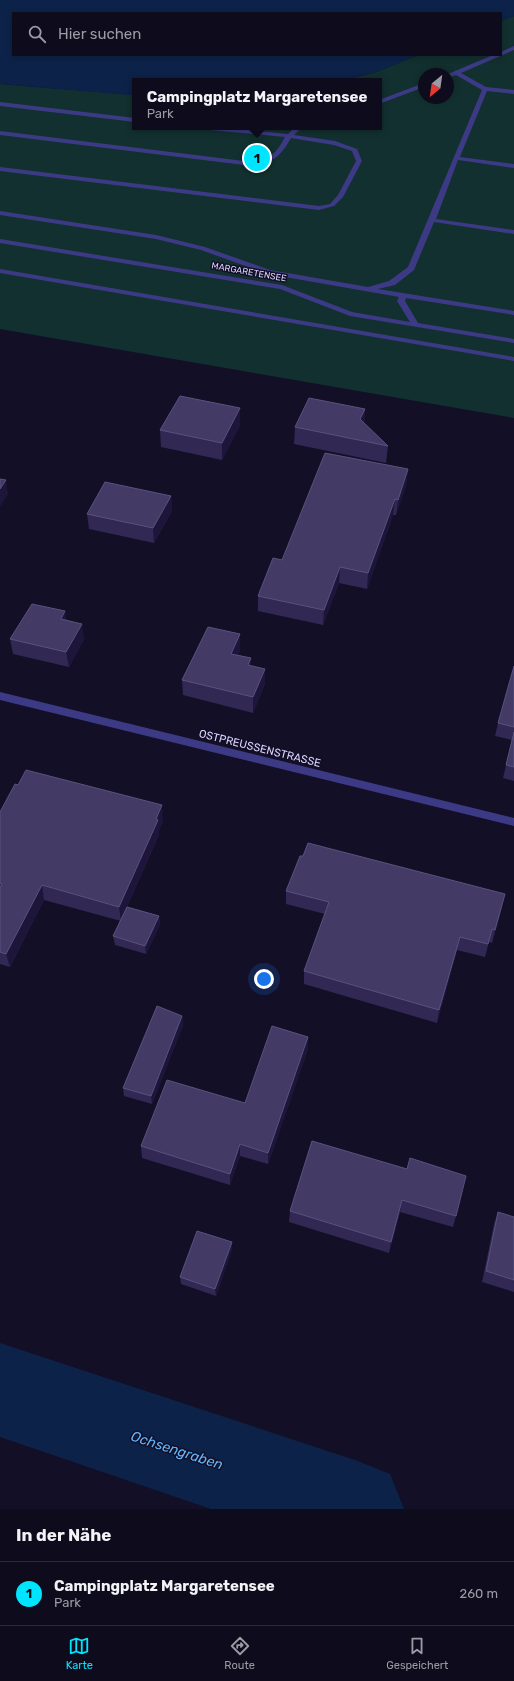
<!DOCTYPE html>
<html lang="de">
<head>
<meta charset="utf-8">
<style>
  :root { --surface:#0e0b1c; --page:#171425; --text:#f1f3f6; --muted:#9b9ba3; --line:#2e2b3b; --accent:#00e5ff }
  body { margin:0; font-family:Rubik,sans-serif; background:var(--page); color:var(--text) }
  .compass { position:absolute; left:418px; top:68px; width:36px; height:36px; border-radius:50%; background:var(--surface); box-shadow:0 2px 6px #0003; rotate:209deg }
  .you { position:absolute; left:264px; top:979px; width:14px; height:14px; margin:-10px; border:3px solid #fff; border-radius:50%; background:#1a73e8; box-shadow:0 0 0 6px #1a73e833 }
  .badge { display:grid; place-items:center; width:26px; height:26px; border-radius:50%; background:var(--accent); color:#111; font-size:13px; font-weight:700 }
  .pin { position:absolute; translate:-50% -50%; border:2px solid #fff; box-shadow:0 1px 4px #0006 }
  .popup { position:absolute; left:132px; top:78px; width:250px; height:52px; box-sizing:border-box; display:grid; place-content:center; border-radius:0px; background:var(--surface); filter:drop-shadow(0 1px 3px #0005); font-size:13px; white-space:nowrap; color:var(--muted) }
  .popup b { font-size:15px; color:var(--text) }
  .popup::after { content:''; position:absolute; left:50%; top:100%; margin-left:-8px; border:8px solid transparent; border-top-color:var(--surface) }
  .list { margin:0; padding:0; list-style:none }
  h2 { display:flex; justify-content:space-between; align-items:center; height:52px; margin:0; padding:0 16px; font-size:17px }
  h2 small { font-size:13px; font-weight:400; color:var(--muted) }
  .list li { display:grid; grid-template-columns:26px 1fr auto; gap:12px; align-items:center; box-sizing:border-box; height:64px; padding:0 16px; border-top:1px solid var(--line) }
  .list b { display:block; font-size:15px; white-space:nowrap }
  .list p { margin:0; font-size:13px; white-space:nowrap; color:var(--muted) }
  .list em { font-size:13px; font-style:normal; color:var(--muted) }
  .icon { flex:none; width:22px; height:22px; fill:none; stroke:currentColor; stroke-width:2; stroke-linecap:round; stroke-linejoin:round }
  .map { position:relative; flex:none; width:514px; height:1509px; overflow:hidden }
  .search { position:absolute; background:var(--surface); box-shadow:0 2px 6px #0003; left:12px; right:12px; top:12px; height:44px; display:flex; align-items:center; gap:10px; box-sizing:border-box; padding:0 14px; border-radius:0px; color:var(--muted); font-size:15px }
  .sheet { height:116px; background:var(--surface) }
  nav { display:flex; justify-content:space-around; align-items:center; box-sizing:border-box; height:56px; border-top:1px solid var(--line); background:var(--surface); font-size:11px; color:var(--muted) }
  nav a { display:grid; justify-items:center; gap:2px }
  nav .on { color:var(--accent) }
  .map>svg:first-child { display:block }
</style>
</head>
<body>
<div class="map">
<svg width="514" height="1509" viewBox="0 0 514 1509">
  <rect width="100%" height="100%" fill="#130f26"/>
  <!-- green -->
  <path fill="#12302f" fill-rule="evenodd" d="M 514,16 L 514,418 L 0,329 L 0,84 L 135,95 L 135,127 L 379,127 L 379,81 L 339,81 L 376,72 L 418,55 L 501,55 L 501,21 ZM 424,74 L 448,74 L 448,98 L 424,98 Z"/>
  <!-- water -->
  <path fill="#0c2248" d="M 0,0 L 514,0 L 514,16 L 501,21 L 501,13 L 13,13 L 13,55 L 418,55 L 376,72 L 339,81 L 135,81 L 135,95 L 131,95 L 0,84 Z"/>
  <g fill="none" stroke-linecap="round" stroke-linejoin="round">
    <!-- river -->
    <path fill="#0c2248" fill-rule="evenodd" d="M 0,1343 L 355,1460 L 390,1474 L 404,1509 L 211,1509 L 0,1437 Z"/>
    <!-- service -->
    <g fill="#3d3a85" fill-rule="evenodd">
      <path d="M 514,46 L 514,50 L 461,73 L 486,87 L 514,90 L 514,94 L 487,91 L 460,157 L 514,164 L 514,168 L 458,160 L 436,219 L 514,230 L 514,234 L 434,222 L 414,270 L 395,285 L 378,289 L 514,311 L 514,315 L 406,298 L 405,301 L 418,323 L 514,339 L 514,343 L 350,316 L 280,289 L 0,243 L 0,239 L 282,285 L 352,312 L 410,322 L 397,301 L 399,297 L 268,274 L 201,250 L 156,239 L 0,215 L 0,211 L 156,235 L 205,247 L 270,270 L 368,287 L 389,281 L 408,267 L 482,90 L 456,75 L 448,78 L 448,74 L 493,55 L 501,55 L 501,52 Z"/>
      <path d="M 424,83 L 424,87 L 379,104 L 379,100 Z"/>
      <path d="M 0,102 L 135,118 L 135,122 L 0,106 Z"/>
      <path d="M 196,127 L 218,127 L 288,134 L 295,127 L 302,127 L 294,135 L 335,141 L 357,149 L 362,161 L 343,197 L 334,206 L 319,210 L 0,171 L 0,167 L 319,206 L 330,204 L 338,195 L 356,161 L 352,151 L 334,145 L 291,138 C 278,161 270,164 244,165 L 0,135 L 0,131 L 244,161 C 267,161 274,158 285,137 L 199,129 Z"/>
      <path d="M 0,269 L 514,357 L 514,361 L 0,273 Z"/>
    </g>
    <!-- minor -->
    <path fill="#3d3a85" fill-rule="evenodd" d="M 0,692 L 514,818 L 514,826 L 0,700 Z"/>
  </g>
  <!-- wall -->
  <g fill="#312854">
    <path d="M 240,408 L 240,425 L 222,460 L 161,447 L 160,430 Z"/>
    <path d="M 365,409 L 364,423 L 388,446 L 386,463 L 294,444 L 295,427 Z"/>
    <path d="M 408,469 L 406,485 L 396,515 L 393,515 L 367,589 L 339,583 L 323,625 L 258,611 L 258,596 L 282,560 Z"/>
    <path d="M 171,496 L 172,511 L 154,543 L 89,529 L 87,514 Z"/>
    <path d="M 67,620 L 84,639 L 69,667 L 13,654 L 10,639 Z"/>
    <path d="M 240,650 L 238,655 L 251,658 L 251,666 L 265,684 L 253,713 L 183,695 L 182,680 Z"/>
    <path d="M 514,666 L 514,781 L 503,778 L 512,740 L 495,736 L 498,723 Z"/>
    <path d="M 0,812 L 163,820 L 159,830 L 159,835 L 127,907 L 159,916 L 160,925 L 146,954 L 115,945 L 113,936 L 121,921 L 44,900 L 10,967 L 0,964 Z"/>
    <path d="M 286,891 L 502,907 L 492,943 L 489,942 L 485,957 L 457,950 L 437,1023 L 304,984 L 304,971 L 325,914 L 286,904 Z"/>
    <path d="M 182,1016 L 183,1025 L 152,1104 L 124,1096 L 123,1088 Z"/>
    <path d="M 308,1037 L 308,1049 L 268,1164 L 240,1156 L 230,1185 L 142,1158 L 141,1146 L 245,1103 Z"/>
    <path d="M 312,1141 L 456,1216 L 453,1227 L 400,1212 L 389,1253 L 289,1222 L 290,1211 Z"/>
    <path d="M 498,1212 L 514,1217 L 514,1292 L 482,1282 L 494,1224 Z"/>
    <path d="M 232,1242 L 232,1249 L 216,1296 L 181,1284 L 180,1277 Z"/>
  </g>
  <!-- shaded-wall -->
  <g fill="#1d163a">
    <path d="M 240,408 L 240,425 L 222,460 L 222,443 Z"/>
    <path d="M 365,409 L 364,426 L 360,419 Z"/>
    <path d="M 408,469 L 406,485 L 396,515 L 398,500 Z"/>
    <path d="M 6,480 L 8,494 L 0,507 L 0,489 Z"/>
    <path d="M 171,496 L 172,511 L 154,543 L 153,528 Z"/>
    <path d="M 395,499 L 393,515 L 367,589 L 368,573 Z"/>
    <path d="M 340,567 L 339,583 L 323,625 L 324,610 Z"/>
    <path d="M 65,611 L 68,627 L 61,619 Z"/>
    <path d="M 82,624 L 84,639 L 69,667 L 66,652 Z"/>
    <path d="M 240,634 L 240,650 L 231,669 L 231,654 Z"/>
    <path d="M 251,658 L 251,674 L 248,665 Z"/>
    <path d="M 265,669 L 265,684 L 253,713 L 253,697 Z"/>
    <path d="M 162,805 L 163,820 L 159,830 L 159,835 L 121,921 L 119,907 Z"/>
    <path d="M 42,885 L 44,900 L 10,967 L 6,954 Z"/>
    <path d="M 505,894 L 502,907 L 492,943 L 495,930 Z"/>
    <path d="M 159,916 L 160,925 L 146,954 L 145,946 Z"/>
    <path d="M 460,937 L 457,950 L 437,1023 L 439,1010 Z"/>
    <path d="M 182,1016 L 183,1025 L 152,1104 L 151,1096 Z"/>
    <path d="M 308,1037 L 308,1049 L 268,1164 L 268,1153 Z"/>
    <path d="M 240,1144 L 240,1156 L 230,1185 L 230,1174 Z"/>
    <path d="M 402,1200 L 400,1212 L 389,1253 L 391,1242 Z"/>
    <path d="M 232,1242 L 232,1249 L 216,1296 L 215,1289 Z"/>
  </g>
  <!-- building -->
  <g fill="#433a66" stroke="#5a527e">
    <path d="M 180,396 L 240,408 L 222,443 L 160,430 Z"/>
    <path d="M 309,398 L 365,409 L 360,419 L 388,446 L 295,427 Z"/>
    <path d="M 325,453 L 408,469 L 398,500 L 395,499 L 368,573 L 340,567 L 324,610 L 258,596 L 273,558 L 282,560 Z"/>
    <path d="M 0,479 L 6,480 L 0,489 Z"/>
    <path d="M 105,482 L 171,496 L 153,528 L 87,514 Z"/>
    <path d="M 32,604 L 65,611 L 61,619 L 82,624 L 66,652 L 10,639 Z"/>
    <path d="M 208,627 L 240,634 L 231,654 L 251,658 L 248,665 L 265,669 L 253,697 L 182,680 Z"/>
    <path d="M 514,666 L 514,727 L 498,723 Z"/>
    <path d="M 514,732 L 514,767 L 506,765 Z"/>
    <path d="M 26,770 L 162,805 L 156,819 L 158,820 L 119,907 L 42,885 L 6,954 L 0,952 L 0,888 L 2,884 L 0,883 L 0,812 L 15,784 L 18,785 Z"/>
    <path d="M 308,843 L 505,894 L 495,930 L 492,929 L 488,944 L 460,937 L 439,1010 L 304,971 L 329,902 L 286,891 L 300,856 L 303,856 Z"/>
    <path d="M 127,907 L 159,916 L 145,946 L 113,936 Z"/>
    <path d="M 157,1006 L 182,1016 L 151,1096 L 123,1088 Z"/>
    <path d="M 272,1026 L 308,1037 L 268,1153 L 240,1144 L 230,1174 L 141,1146 L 167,1080 L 245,1103 Z"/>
    <path d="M 312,1141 L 407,1169 L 410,1158 L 466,1176 L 456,1216 L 402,1200 L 391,1242 L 290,1211 Z"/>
    <path d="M 498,1212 L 514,1217 L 514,1280 L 486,1271 Z"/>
    <path d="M 197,1231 L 232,1242 L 215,1289 L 180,1277 Z"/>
  </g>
  <g text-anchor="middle" stroke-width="3" stroke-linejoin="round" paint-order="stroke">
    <!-- far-street labels -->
    <g font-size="9" fill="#d9d4ff" stroke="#130f26">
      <text transform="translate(249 272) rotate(10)" y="3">MARGARETENSEE</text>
    </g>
    <!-- street labels -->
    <g font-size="11" fill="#d9d4ff" stroke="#130f26">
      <text transform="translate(260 748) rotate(14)" y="4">OSTPREUSSENSTRASSE</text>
    </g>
    <!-- near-water labels -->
    <g font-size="14" font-style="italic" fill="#62b6ff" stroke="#130f26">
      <text transform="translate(177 1450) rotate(18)" y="5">Ochsengraben</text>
    </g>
  </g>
</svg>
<svg class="compass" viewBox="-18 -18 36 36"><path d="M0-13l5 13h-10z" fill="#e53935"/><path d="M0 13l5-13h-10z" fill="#9b9ba3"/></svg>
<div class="you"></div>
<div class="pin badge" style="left:257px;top:158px">1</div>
<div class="popup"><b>Campingplatz Margaretensee</b>Park</div>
<div class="search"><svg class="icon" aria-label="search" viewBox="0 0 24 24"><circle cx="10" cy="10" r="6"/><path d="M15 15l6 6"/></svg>Hier suchen</div>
</div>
<section class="sheet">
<h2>In der Nähe<small></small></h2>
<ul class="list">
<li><span class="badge">1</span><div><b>Campingplatz Margaretensee</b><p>Park</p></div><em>260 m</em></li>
</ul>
</section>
<nav>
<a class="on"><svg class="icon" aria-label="map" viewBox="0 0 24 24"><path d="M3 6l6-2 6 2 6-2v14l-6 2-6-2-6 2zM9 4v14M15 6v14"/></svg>Karte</a>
<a><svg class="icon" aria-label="directions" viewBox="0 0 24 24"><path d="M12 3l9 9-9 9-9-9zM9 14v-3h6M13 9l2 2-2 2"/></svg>Route</a>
<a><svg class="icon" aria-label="saved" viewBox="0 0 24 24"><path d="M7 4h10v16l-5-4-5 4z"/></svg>Gespeichert</a>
</nav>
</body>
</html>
